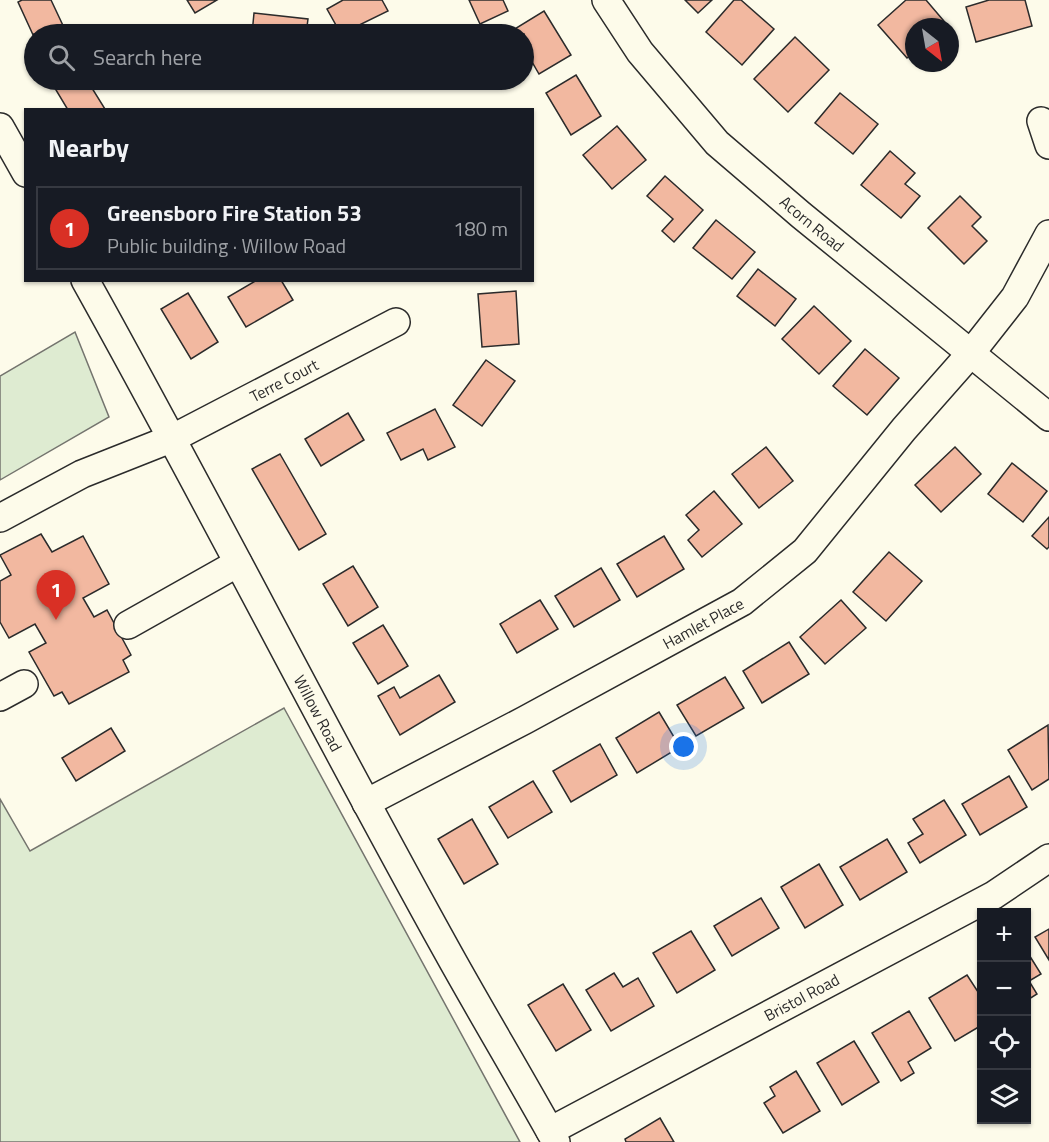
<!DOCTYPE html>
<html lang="en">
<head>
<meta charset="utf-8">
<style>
  :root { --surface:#171b24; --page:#20242c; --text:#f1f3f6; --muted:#9ea1a6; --line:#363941; --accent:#d93025 }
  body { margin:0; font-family:"Titillium Web",sans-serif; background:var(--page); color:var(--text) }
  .controls { position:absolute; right:18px; bottom:18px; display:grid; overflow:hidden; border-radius:0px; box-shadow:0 2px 4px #0004 }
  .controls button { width:54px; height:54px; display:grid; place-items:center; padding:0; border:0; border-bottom:2px solid var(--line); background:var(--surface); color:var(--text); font:30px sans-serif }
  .compass { position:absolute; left:905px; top:18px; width:54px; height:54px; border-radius:50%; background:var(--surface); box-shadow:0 2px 4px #0004; rotate:149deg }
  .you { position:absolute; left:684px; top:747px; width:21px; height:21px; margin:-15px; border:4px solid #fff; border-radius:50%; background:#1a73e8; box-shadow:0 0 0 9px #1a73e833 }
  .badge { display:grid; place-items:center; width:39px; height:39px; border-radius:50%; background:var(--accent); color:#fff; font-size:20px; font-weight:700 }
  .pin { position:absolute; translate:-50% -50px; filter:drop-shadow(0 2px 3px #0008) }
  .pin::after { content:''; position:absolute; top:32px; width:21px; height:18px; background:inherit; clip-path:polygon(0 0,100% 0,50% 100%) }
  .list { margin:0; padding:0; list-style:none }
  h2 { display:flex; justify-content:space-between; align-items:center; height:78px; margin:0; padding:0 24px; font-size:26px }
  h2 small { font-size:20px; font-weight:400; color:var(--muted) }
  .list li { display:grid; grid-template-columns:39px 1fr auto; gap:18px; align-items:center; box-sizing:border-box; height:84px; margin:0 12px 12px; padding:0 12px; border:2px solid var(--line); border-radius:0px }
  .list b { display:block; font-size:22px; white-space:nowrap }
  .list p { margin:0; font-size:20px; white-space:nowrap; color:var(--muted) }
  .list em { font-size:20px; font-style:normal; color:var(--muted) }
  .icon { flex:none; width:33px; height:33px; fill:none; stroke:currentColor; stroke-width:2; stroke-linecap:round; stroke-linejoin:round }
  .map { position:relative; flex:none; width:1049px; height:1142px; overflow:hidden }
  .search { position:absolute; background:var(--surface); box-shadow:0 2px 4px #0004; left:24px; top:24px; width:510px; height:66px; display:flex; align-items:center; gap:15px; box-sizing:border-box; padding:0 21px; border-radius:33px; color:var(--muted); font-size:22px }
  .panel { position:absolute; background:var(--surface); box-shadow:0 2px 4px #0004; left:24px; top:108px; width:510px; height:174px; border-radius:0px }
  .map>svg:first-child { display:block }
</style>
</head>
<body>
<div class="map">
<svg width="1049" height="1142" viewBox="0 0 1049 1142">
  <rect width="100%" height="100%" fill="#fdfbea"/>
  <!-- green -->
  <g fill="#deebd1" stroke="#74746e" stroke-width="1.5">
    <path d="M 75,332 L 109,417 L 0,480 L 0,376 Z"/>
    <path d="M 284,708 L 520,1142 L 0,1142 L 0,799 L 30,851 Z"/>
  </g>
  <!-- building -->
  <g fill="#f2b8a0" stroke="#2b2b2b" stroke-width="1.5">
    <path d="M 22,0 L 51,0 L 67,34 L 34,34 L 34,37 L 18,2 Z"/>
    <path d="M 187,0 L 217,0 L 195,13 Z"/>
    <path d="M 343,0 L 382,0 L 388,11 L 341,34 L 327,9 Z"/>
    <path d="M 469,0 L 503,0 L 508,11 L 480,24 Z"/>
    <path d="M 685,0 L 712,0 L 698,13 Z"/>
    <path d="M 734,0 L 741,0 L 774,29 L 742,65 L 706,32 Z"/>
    <path d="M 906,0 L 926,0 L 949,27 L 914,27 L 914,52 L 907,58 L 878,25 Z"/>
    <path d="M 989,0 L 1025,0 L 1032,26 L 976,42 L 966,7 Z"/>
    <path d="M 544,11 L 571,55 L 539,74 L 524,48 L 524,34 L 515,34 L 513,30 Z"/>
    <path d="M 254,13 L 308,19 L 306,34 L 252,34 Z"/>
    <path d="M 795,37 L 829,70 L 788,112 L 754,79 Z"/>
    <path d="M 576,75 L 601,116 L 571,135 L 546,93 Z"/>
    <path d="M 50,80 L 87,80 L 105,109 L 68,110 Z"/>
    <path d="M 840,93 L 878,124 L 853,154 L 815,123 Z"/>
    <path d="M 617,126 L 646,160 L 612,189 L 583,155 Z"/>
    <path d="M 890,151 L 915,173 L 905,184 L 920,196 L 901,218 L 861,185 Z"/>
    <path d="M 665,176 L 703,210 L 674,242 L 662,231 L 673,219 L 647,196 Z"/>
    <path d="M 960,196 L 981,217 L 972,226 L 987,241 L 964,264 L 928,228 Z"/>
    <path d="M 716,220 L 755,252 L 732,279 L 693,248 Z"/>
    <path d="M 758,269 L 796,299 L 775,326 L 737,296 Z"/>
    <path d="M 257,280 L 281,280 L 293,300 L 246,327 L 228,297 Z"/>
    <path d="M 516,291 L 519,344 L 482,347 L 478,294 Z"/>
    <path d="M 188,293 L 218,342 L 191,359 L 161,309 Z"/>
    <path d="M 814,306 L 851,341 L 819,374 L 782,339 Z"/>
    <path d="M 865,349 L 899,378 L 867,415 L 833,386 Z"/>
    <path d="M 486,360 L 515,381 L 482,426 L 453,405 Z"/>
    <path d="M 435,409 L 455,447 L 428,460 L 423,449 L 401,460 L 387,433 Z"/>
    <path d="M 348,413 L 364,440 L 321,466 L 305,439 Z"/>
    <path d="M 766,447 L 793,481 L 759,508 L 732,474 Z"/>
    <path d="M 955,447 L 981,474 L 941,512 L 915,485 Z"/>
    <path d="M 280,454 L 326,534 L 299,550 L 252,469 Z"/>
    <path d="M 1012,463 L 1047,491 L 1023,522 L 988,494 Z"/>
    <path d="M 714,491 L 742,524 L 702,557 L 688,540 L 699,530 L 686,515 Z"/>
    <path d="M 1049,517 L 1049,547 L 1047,549 L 1032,536 Z"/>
    <path d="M 41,534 L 52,552 L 83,536 L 109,584 L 83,598 L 94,617 L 107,610 L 131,655 L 123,660 L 129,672 L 69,704 L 62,692 L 54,696 L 29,652 L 46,643 L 35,624 L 9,638 L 0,622 L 0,581 L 11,575 L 0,555 Z"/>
    <path d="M 664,536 L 684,569 L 637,597 L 617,564 Z"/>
    <path d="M 889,552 L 922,581 L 886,621 L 853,592 Z"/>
    <path d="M 353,566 L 378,607 L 348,626 L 323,584 Z"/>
    <path d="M 601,568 L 620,600 L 574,627 L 555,596 Z"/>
    <path d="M 540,600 L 558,629 L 517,653 L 500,624 Z"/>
    <path d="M 841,600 L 866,628 L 825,664 L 800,637 Z"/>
    <path d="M 383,625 L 408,666 L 378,684 L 353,643 Z"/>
    <path d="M 789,642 L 809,674 L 762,703 L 743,671 Z"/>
    <path d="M 439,675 L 455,702 L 400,735 L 378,696 L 394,687 L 400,698 Z"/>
    <path d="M 725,677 L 744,708 L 696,736 L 677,705 Z"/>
    <path d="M 659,712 L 680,747 L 637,773 L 616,738 Z"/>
    <path d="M 1048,725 L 1049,779 L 1032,790 L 1008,750 Z"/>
    <path d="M 111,728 L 125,751 L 76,781 L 62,758 Z"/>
    <path d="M 600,744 L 617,775 L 571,802 L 553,771 Z"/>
    <path d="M 1009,776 L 1027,807 L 980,835 L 962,804 Z"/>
    <path d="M 533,781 L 552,812 L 508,838 L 489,807 Z"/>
    <path d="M 944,800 L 966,835 L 920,863 L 908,843 L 923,834 L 913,819 Z"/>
    <path d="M 472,819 L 498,864 L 464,884 L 438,839 Z"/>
    <path d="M 887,839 L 907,872 L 860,900 L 840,867 Z"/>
    <path d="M 819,864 L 843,905 L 805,928 L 781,887 Z"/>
    <path d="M 761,898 L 779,928 L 732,956 L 714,926 Z"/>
    <path d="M 1049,929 L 1049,960 L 1035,937 Z"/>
    <path d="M 691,931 L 715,970 L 677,993 L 653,953 Z"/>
    <path d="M 1026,950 L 1041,974 L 1029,981 L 1037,994 L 1026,1001 Z"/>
    <path d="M 614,973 L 623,987 L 638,978 L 654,1006 L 611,1031 L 586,990 Z"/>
    <path d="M 967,975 L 982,998 L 982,1025 L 955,1041 L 929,998 Z"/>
    <path d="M 563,984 L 591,1030 L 556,1051 L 528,1005 Z"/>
    <path d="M 909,1011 L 931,1048 L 908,1062 L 914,1073 L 901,1081 L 872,1033 Z"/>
    <path d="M 854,1041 L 879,1082 L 842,1105 L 817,1063 Z"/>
    <path d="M 796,1071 L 820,1111 L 783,1133 L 764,1103 L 775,1096 L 770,1087 Z"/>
    <path d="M 660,1118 L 674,1142 L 626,1142 L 625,1139 Z"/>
  </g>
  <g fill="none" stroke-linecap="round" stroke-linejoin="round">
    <defs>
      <g id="minor">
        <path id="s1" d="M 606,0 L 640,52 L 717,143 L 801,215 L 1049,417"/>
        <path d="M 1041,121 L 1049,145"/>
        <path d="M 0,127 L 26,173"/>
        <path id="s2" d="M 85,280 C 209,502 323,728 446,949 C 482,1014 520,1077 556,1142"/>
        <path id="s3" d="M 0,518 L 82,474 L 173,438 L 396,322"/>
        <path d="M 128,625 L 238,563"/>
        <path d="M 0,697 L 24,684"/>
        <path id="s4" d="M 366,803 L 525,720 L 742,602 L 805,551 L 904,429 L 971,353 L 1015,297 L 1049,234"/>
        <path id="s5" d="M 550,1131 L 994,895 L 1049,858"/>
      </g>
    </defs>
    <!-- minor casing -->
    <use href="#minor" stroke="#2b2b2b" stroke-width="30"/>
    <!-- minor -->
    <use href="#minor" stroke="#fdfbea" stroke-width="27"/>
  </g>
  <g text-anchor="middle" stroke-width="4.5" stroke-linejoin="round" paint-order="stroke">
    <!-- street labels -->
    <g font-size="16" fill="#2b2b2b" stroke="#fdfbea">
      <text dy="6" stroke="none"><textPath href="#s1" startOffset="306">Acorn Road</textPath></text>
      <text dy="6" stroke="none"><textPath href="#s3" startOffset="316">Terre Court</textPath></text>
      <text dy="6" stroke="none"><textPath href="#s4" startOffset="382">Hamlet Place</textPath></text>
      <text dy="6" stroke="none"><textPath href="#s2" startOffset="492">Willow Road</textPath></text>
      <text dy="6" stroke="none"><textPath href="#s5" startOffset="285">Bristol Road</textPath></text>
    </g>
  </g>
</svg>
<div class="controls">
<button>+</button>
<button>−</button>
<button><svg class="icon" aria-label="locate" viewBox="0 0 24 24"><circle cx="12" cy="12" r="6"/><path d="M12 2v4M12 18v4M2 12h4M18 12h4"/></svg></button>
<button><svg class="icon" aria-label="layers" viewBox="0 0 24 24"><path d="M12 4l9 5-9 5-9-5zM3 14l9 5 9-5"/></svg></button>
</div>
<svg class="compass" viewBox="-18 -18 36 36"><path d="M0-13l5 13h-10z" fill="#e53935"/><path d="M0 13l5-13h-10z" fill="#9ea1a6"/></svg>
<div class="you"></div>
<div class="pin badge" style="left:56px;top:620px">1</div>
<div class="search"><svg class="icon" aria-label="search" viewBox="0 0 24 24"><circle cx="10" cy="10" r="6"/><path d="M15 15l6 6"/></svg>Search here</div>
<section class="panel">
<h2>Nearby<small></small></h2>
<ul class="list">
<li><span class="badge">1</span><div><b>Greensboro Fire Station 53</b><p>Public building · Willow Road</p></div><em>180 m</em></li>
</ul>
</section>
</div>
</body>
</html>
